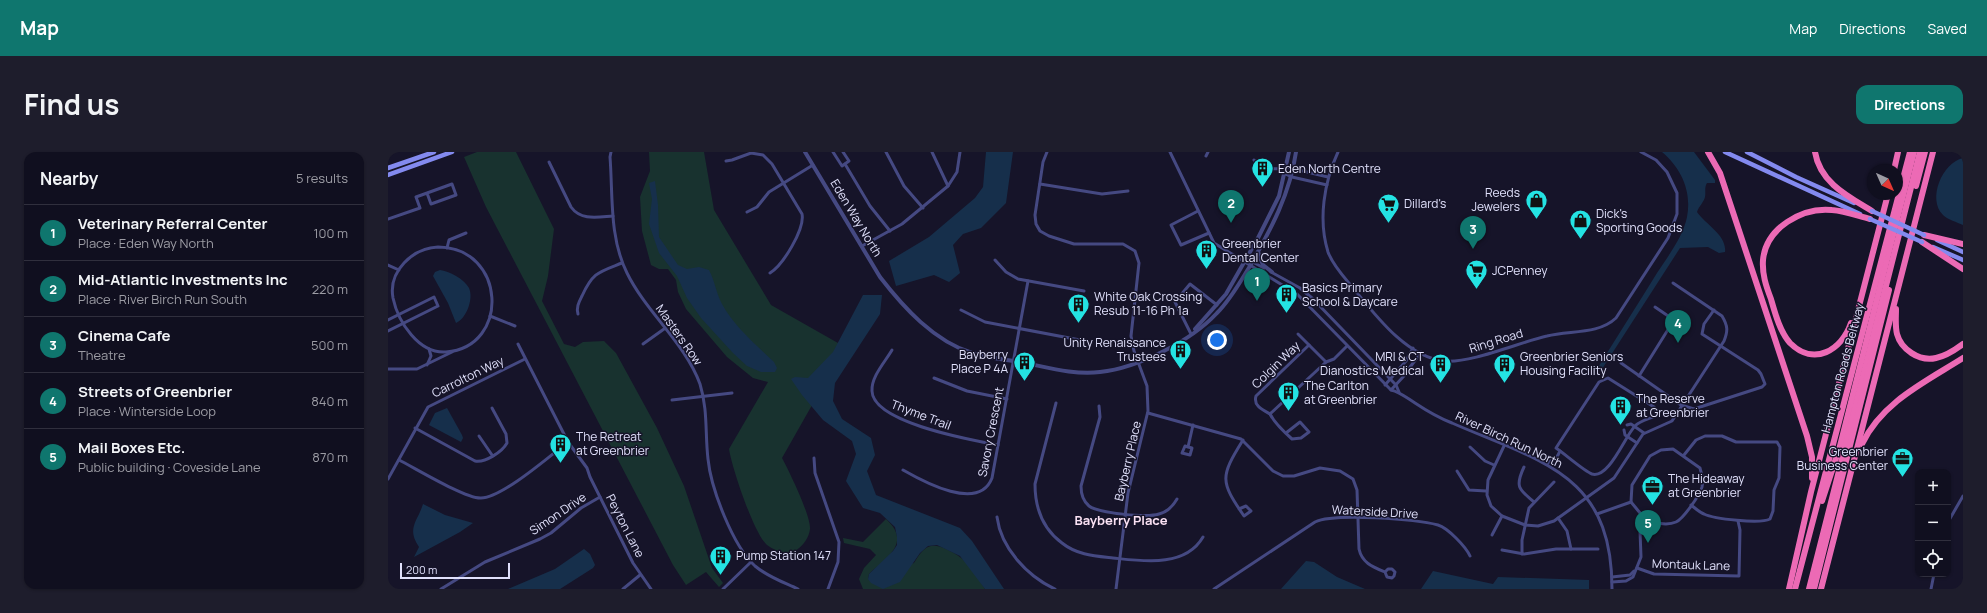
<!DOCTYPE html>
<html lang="en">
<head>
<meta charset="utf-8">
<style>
  :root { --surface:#100f1f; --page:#1e1d2c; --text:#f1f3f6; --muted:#9c9ca4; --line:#302f3d; --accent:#0f766e }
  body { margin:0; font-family:Manrope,sans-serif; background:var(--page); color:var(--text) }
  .controls { position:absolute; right:12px; bottom:12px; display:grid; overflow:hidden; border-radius:8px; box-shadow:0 1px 3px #0004 }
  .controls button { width:36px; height:36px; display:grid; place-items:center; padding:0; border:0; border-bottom:1px solid var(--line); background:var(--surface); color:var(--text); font:20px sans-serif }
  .compass { position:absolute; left:1479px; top:12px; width:36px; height:36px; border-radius:50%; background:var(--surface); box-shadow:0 1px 3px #0004; rotate:135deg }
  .scale { position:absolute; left:12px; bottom:10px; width:110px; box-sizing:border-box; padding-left:4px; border:2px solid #e0e0fb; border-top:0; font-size:11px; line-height:14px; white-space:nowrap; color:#e0e0fb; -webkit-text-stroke:3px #161429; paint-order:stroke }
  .you { position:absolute; left:829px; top:188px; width:14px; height:14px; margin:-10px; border:3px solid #fff; border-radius:50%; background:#1a73e8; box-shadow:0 0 0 6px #1a73e833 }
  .badge { display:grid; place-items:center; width:26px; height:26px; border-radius:50%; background:var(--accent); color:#fff; font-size:13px; font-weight:700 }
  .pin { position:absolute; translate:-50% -33px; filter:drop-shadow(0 1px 2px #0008) }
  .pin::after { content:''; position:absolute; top:21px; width:14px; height:12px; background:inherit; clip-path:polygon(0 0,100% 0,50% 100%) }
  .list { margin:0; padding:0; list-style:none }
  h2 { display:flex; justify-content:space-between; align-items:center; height:52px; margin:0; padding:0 16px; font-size:17px }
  h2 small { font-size:13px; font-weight:400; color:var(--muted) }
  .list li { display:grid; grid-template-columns:26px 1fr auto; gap:12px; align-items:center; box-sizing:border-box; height:56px; padding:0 16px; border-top:1px solid var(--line) }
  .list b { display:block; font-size:15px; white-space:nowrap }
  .list p { margin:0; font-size:13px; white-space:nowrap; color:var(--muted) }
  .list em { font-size:13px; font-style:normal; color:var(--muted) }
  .icon { flex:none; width:22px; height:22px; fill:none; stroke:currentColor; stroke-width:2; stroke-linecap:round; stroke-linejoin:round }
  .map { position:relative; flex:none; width:1575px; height:437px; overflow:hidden; border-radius:12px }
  header { display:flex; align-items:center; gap:24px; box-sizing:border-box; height:56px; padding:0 20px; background:var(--accent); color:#fff }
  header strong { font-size:19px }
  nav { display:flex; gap:22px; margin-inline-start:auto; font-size:14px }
  .intro { display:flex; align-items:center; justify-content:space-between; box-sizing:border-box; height:96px; padding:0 24px }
  h1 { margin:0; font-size:28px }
  .button { padding:10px 18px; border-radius:12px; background:var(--accent); color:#fff; font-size:14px; font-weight:700 }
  main { display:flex; gap:24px; padding:0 24px }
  aside { flex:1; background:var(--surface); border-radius:12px; box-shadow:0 1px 3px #0004 }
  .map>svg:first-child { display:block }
</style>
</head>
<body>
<header>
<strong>Map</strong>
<nav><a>Map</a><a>Directions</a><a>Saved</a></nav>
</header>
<div class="intro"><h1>Find us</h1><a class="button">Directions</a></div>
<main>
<aside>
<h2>Nearby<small>5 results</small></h2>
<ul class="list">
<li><span class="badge">1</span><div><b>Veterinary Referral Center</b><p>Place · Eden Way North</p></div><em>100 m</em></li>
<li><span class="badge">2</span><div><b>Mid-Atlantic Investments Inc</b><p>Place · River Birch Run South</p></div><em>220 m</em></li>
<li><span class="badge">3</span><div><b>Cinema Cafe</b><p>Theatre</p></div><em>500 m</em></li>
<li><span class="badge">4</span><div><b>Streets of Greenbrier</b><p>Place · Winterside Loop</p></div><em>840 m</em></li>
<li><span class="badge">5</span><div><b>Mail Boxes Etc.</b><p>Public building · Coveside Lane</p></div><em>870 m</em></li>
</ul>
</aside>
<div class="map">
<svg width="1575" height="437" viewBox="0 0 1575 437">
  <rect width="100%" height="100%" fill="#161429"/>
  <!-- green -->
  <g fill="#18322f">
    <path d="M 89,0 L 128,0 L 166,77 L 160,124 L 154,149 L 176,192 L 187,195 L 195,190 L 216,189 L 228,201 L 269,276 L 296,334 L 324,416 L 335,431 L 331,435 L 318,420 L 298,433 L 285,413 L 98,55 L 76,5 Z"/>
    <path d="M 261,0 L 316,0 L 326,58 L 383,153 L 457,195 L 394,306 C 401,319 423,364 422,377 C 421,386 415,394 407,399 C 398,403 387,399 379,393 C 366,382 344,316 341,297 L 380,230 L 365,226 L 339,205 L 298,157 L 290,140 L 288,128 L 280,117 L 271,117 L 263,113 L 254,79 L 252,45 L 262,19 Z"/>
    <path d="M 498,367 C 524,391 499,405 481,422 L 480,427 L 526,411 C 535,396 541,389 558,397 C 580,407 584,417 597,437 L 475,437 L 471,427 L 476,416 L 488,403 L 482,397 L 456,391 L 455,386 L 475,390 Z"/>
  </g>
  <!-- water -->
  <g fill="#162f4b">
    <path d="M 598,0 L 625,0 L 618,51 L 593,76 L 575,82 L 565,93 L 572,121 L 561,130 L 546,123 L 508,134 L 501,109 L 541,85 L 587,46 L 595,35 Z"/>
    <path d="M 1274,0 L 1306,0 L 1327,28 L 1327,31 L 1319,31 C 1316,36 1318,40 1317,45 C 1316,50 1311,54 1309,60 C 1318,73 1339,83 1337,100 L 1331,101 L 1320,95 L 1292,96 L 1214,217 L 1212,216 L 1211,214 C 1230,183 1250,152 1269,121 C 1280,104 1295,85 1299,65 C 1304,39 1293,16 1274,0 Z"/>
    <path d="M 1575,6 L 1575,73 C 1569,70 1560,68 1555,63 C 1539,47 1554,11 1575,6 Z"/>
    <path d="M 267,29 L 270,53 L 271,85 L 290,113 L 299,117 L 311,115 L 321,118 C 327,129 328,141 334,152 C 346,174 368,193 386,210 L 389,216 L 387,220 L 373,220 L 359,214 L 345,201 L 313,166 L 299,146 L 289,124 L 271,101 L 261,72 L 264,47 L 261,31 Z"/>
    <path d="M 52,118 C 61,119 76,127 81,136 C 86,147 78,167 68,171 L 60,151 L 45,124 L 47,120 Z"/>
    <path d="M 475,143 L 494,143 L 492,162 L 447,231 L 445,249 L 454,267 L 483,286 L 487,303 L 479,319 L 488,343 L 572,376 L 584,389 L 616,437 L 597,437 L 572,404 L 549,393 L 540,394 L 532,401 L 512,430 L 495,437 L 483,431 L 480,427 L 481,422 L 505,399 L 509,393 L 509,385 L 507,375 L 492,361 L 475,356 L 458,329 L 468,302 L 464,289 L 435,268 L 414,243 L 403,227 L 407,225 L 420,226 L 445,200 Z"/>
    <path d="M 59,256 L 74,283 L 75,286 L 73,290 L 41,273 L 47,261 Z"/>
    <path d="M 35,352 L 57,363 L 85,371 L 72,380 L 26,405 L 31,395 C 18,376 30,369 35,352 Z"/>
    <path d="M 196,397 L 202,402 L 207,413 L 205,416 L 172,437 L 120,437 L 167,417 Z"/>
    <path d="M 918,409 L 926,410 L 949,425 L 977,437 L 893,437 Z"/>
    <path d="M 1045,419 L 1105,432 L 1110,425 L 1201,428 L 1201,437 L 1033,437 Z"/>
  </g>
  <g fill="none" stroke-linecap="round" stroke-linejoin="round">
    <!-- minor -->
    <g stroke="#454982" stroke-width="3">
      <path d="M 223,0 L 222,5 C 225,43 221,85 239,121 C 258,160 297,191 312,232 C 320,258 317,282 320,307 C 323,337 345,394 367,414 C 380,425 395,430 410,437"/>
      <path d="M 445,0 L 454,14 L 461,9 L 455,0"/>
      <path d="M 498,0 L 516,34 L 535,56"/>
      <path d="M 544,0 L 560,34"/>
      <path d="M 659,0 L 655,10 L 647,63 L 648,72 L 652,79 L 661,84 L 686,92 L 735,92 L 747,99 L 751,111 L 743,184 L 746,199 L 759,234 L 760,259 L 740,341 L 728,437"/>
      <path d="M 782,0 L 826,91 L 909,142 L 1003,238 C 1012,240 1019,246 1027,251 C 1039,259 1051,266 1064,271 C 1153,310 1224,321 1224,437"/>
      <path d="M 950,0 C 936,30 930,68 940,100 C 945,114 957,126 966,137 C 988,164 1019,205 1056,209 C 1082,212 1132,190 1159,184 C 1181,178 1210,183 1228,166 L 1280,86 L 1289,62 L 1289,41 L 1279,20 L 1268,8 L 1253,0"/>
      <path d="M 818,4 L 820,0"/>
      <path d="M 866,8 C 873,16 888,19 898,15 L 940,25"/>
      <path d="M 338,9 L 344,8 L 363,1 L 375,3 L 384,12 L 414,62 C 417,77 395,113 382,121"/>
      <path d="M 161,10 L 183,55 C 193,69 210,65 225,64"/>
      <path d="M 457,12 L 482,54 L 502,79"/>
      <path d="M 895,21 L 904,25 L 939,33"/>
      <path d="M 652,32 L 714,42 L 740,39"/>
      <path d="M 810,59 L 783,73 L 793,93 L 821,81"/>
      <path d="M 359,60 L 369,55 L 381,40 L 425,13"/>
      <path d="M 0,67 L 32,56 L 28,45 L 64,32 L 68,43 L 43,52 L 39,41"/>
      <path d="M 474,94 L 514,72 L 560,34 L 569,20 L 572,0"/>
      <path d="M 50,95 C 118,95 123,195 58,200 C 31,202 10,170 5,146 C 0,119 25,96 50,95 Z"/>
      <path d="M 59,96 L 61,88 L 78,81"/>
      <path d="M 857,106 L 876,116"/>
      <path d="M 607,108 L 618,120 L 630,127 L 696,139"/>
      <path d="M 0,113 L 11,118"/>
      <path d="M 883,120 L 912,136 L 924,146 L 1008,233 L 1011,240"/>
      <path d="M 573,158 L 597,170 L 692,188"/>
      <path d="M 190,162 C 188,155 191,150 194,144 C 205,120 211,120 234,111"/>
      <path d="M 102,164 L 127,174"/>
      <path d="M 0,168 L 46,145 L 50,154 L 0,179"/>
      <path d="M 803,182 L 787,150 L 802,132 L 829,153"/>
      <path d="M 910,182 L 938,210"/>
      <path d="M 130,192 L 180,290 L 199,316 L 202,325 L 245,411 L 263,437"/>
      <path d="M 255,192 L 276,177"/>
      <path d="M 504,198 C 497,210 483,225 484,239 C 485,271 584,288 610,293"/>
      <path d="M 938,210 L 946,207 L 959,194"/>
      <path d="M 1233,211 L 1293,253 L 1306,257 L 1374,235 L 1377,232 L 1373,222 L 1370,218 L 1314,182 L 1316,172 L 1326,158"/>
      <path d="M 39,213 L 43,204 L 41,197"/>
      <path d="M 0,217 L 29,217 L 64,200"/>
      <path d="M 1251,224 L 1286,168 L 1267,155"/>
      <path d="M 546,226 L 579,239 L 619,247"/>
      <path d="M 1220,226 L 1266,255 L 1269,261 L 1267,264 C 1261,267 1252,269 1247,274 C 1237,284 1221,327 1204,322 C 1196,319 1177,302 1168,296 L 1211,230 Z"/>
      <path d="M 997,233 L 1018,209 L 1025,196"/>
      <path d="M 1003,238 L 1015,225 L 1033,200"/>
      <path d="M 284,248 L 344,241"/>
      <path d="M 668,251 L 647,332 C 647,356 655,377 674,391 C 689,403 707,404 725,406 C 754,409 797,416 815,385"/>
      <path d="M 711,254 L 712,265 L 693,334 C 693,342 695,349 701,354 C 710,361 759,366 771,362 C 779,360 785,354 789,347"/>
      <path d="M 760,261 L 853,287 L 885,319 L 895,324 L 906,324 L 932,316 L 952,319 L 965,327 L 969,338 L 971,397 C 974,411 985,415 997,420 L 999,425 L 1004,426 L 1006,424 L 1007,420 L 1004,417 L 1000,417 L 997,420"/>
      <path d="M 882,262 C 875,258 865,254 868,244 L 921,193"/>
      <path d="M 882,262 C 887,272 896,280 904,287 L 913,286 L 921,280 L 912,270 L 898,281"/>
      <path d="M 882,262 L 938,210"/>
      <path d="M 1239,273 L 1243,272 L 1256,281"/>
      <path d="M 27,276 L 87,309 C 97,311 114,300 119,291 L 118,282 L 104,256"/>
      <path d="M 1236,278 L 1237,283 L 1249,291"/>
      <path d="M 91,284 L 104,303"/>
      <path d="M 1116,294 L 1100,328 L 1099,343 L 1103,354 L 1114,364 L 1137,373 L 1150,374 L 1166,369 L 1226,326 L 1255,282 L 1284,269 L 1336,189 C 1340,179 1340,174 1334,164 L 1285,131"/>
      <path d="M 800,295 L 804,296 L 802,303 L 794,301 L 797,294 L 800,295 L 805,273"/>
      <path d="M 1082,295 L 1097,309 L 1106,313"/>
      <path d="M 1296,303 L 1308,288 L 1317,284 L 1334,284 L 1348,290 L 1389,290 L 1392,295 L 1391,326 L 1386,338 L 1385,359 L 1382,367 C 1372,372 1326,367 1316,362 C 1311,360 1307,356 1303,353"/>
      <path d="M 426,306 L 427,321 L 451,390 L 450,410 L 440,437"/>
      <path d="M 11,308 C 27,316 78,347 93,346 C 114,346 163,303 180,290"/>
      <path d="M 1158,312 L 1169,305 L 1172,299"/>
      <path d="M 1136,315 C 1127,334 1130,337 1146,350"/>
      <path d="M 515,318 C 536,330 591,360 604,326 L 640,129"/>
      <path d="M 1069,319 L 1081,338 L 1098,339"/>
      <path d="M 0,327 L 40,255 L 137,207"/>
      <path d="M 851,357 L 858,354 L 863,359 L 856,364 C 832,329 832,325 855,288"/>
      <path d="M 1209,362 L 1243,350"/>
      <path d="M 609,365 C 613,396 639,424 667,437"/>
      <path d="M 1170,366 L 1179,379 L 1183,397"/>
      <path d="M 1560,370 L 1575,344"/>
      <path d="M 1104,383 L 1114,364"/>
      <path d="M 1114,398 L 1136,402 L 1168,397 L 1210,397"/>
      <path d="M 1134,402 L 1134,388 L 1141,356 L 1166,330"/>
      <path d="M 1249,416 L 1266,422 L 1351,424 L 1352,378 L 1350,369"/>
      <path d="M 1224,425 L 1242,423 L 1246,419"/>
      <path d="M 1224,430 L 1238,429 L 1245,425 L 1253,405 L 1252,379 L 1257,367 C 1265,371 1279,374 1288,370 C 1295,367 1312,343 1314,335 C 1315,329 1314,322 1312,316 L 1285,297 L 1273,298 L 1262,304 L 1244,333 L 1243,350 L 1257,367"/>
      <path d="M 53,437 L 97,410 L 152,387 L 163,381 L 193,356 L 212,345"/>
      <path d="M 235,437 L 252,423"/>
      <path d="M 335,437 L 363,410"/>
      <path d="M 826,437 L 927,370 C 946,361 1028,367 1050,373 C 1060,376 1078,395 1082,404"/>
      <path d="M 1543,437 L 1546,422"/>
    </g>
    <!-- tertiary -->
    <g stroke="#454982" stroke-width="4">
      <path d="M 417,0 L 492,125 C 516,156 546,189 584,201 C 601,206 620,208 637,211 C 662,216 687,223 712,220 C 750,216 803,189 829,161 C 843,147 852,130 862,114 C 883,77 902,42 908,0"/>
      <path d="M 870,100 L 875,113 L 884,120"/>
      <path d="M 807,177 L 838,142 L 870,86 L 891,44 L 901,0"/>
    </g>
    <!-- secondary -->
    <g stroke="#838aef" stroke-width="4.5">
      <path d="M 1337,0 L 1472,62"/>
      <path d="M 1359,0 L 1408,25 L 1466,51"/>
      <path d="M 0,16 L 46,0"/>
      <path d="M 0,23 L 64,0"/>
      <path d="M 1549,88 L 1575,100"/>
      <path d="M 1545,95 L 1575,108"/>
    </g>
    <!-- motorway -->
    <g stroke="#ec6ab5" stroke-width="6">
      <path d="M 1320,0 L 1332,21 L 1419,284 L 1424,305 L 1424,326"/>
      <path d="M 1427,0 C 1432,31 1461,45 1484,59"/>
      <path d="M 1506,18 L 1510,0"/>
      <path d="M 1528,34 L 1537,0"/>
      <path d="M 1536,83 L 1575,92"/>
      <path d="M 1534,90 L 1575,117"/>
      <path d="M 1508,157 C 1508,165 1507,174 1509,182 C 1513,197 1531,210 1548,206 C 1558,204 1567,198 1575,192"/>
      <path d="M 1463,171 C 1454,198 1426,215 1402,191 C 1392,180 1387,161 1383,147 C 1378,134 1374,122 1375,108 C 1378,76 1414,55 1444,58 C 1457,59 1470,64 1482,67"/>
      <path d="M 1474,292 C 1494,250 1537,230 1575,206"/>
      <path d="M 1434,349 L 1452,294 L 1526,0"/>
      <path d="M 1401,437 L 1423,340 L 1500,42"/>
      <path d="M 1407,437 L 1522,0"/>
      <path d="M 1421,437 L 1532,0"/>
      <path d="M 1426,437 L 1501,138"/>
      <path d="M 1433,437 L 1545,0"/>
    </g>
    <!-- secondary-bridge -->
    <g stroke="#838aef" stroke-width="4.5">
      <path d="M 1484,59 L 1536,83"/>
      <path d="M 1482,67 L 1534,90"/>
    </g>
  </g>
  <!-- icons -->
  <defs>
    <symbol id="building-pin" viewBox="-11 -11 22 30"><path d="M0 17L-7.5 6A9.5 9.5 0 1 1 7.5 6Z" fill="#24e3e3" stroke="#161429"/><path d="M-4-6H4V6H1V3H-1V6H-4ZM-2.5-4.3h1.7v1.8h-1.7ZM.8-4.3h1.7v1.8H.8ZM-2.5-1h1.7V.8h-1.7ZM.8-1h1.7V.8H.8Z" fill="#111"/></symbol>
    <symbol id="shop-pin" viewBox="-11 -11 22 30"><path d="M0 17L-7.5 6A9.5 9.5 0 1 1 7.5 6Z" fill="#24e3e3" stroke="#161429"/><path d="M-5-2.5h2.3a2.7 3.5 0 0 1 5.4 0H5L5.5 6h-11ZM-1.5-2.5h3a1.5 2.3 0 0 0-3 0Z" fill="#111"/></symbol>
    <symbol id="supermarket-pin" viewBox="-11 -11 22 30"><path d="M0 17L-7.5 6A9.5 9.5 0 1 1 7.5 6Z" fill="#24e3e3" stroke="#161429"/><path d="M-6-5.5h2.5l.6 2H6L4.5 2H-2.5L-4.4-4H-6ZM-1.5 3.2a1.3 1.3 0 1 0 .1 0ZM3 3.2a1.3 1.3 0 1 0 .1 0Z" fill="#111"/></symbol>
    <symbol id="office-pin" viewBox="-11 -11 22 30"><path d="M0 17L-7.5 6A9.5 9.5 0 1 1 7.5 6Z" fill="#24e3e3" stroke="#161429"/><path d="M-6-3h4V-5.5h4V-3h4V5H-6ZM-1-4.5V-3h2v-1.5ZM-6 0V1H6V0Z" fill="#111"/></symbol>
  </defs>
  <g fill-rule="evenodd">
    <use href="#building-pin" x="862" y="4" width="25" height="34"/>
    <use href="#shop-pin" x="1136" y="36" width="25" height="34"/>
    <use href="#supermarket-pin" x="988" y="40" width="25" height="34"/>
    <use href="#shop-pin" x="1180" y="56" width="25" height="34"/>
    <use href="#building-pin" x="806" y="86" width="25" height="34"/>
    <use href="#supermarket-pin" x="1076" y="106" width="25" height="34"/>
    <use href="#building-pin" x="886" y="130" width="25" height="34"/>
    <use href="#building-pin" x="678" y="140" width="25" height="34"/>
    <use href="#building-pin" x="780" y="186" width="25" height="34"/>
    <use href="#building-pin" x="624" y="198" width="25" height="34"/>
    <use href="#building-pin" x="1040" y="200" width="25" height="34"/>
    <use href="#building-pin" x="1104" y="200" width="25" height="34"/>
    <use href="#building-pin" x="888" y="228" width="25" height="34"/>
    <use href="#building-pin" x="1220" y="242" width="25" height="34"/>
    <use href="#building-pin" x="160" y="280" width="25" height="34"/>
    <use href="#office-pin" x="1502" y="294" width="25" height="34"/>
    <use href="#office-pin" x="1252" y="322" width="25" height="34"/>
    <use href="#building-pin" x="320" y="392" width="25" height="34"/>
  </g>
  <g text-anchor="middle" stroke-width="3" stroke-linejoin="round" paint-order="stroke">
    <!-- poi labels -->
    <g font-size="12" fill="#e0e0fb" stroke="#161429" text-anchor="start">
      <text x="890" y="21">Eden North Centre</text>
      <text x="1132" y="45" text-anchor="end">Reeds<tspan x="1132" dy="14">Jewelers</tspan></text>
      <text x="1016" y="56">Dillard's</text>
      <text x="1208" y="66">Dick's<tspan x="1208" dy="14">Sporting Goods</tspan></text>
      <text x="834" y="96">Greenbrier<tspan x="834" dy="14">Dental Center</tspan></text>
      <text x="1104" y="123">JCPenney</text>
      <text x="914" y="140">Basics Primary<tspan x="914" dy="14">School &amp; Daycare</tspan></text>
      <text x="706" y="149">White Oak Crossing<tspan x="706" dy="14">Resub 11-16 Ph 1a</tspan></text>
      <text x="778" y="195" text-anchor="end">Unity Renaissance<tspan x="778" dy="14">Trustees</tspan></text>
      <text x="620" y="207" text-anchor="end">Bayberry<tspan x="620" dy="14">Place P 4A</tspan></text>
      <text x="1036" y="209" text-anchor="end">MRI &amp; CT<tspan x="1036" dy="14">Dianostics Medical</tspan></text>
      <text x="1132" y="209">Greenbrier Seniors<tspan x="1132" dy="14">Housing Facility</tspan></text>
      <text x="916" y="238">The Carlton<tspan x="916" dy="14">at Greenbrier</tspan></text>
      <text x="1248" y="251">The Reserve<tspan x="1248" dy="14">at Greenbrier</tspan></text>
      <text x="188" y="289">The Retreat<tspan x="188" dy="14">at Greenbrier</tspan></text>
      <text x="1500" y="304" text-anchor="end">Greenbrier<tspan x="1500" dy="14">Business Center</tspan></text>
      <text x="1280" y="331">The Hideaway<tspan x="1280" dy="14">at Greenbrier</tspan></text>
      <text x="348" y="408">Pump Station 147</text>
    </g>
    <!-- street labels -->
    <g font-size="12" fill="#e0e0fb" stroke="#161429">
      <text transform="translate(468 66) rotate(59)" y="4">Eden Way North</text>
      <text transform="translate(291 183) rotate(55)" y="4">Masters Row</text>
      <text transform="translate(1108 189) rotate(-17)" y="4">Ring Road</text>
      <text transform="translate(888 213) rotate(-44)" y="4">Colgin Way</text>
      <text transform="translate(1455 216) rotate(-75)" y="4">Hampton Roads Beltway</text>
      <text transform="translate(80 225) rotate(-26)" y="4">Carrolton Way</text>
      <text transform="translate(533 263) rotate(21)" y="4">Thyme Trail</text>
      <text transform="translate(603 280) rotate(-79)" y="4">Savory Crescent</text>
      <text transform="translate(1121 288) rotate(25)" y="4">River Birch Run North</text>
      <text transform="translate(740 309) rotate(-77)" y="4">Bayberry Place</text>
      <text transform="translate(987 360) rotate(3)" y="4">Waterside Drive</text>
      <text transform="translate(170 362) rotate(-34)" y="4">Simon Drive</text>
      <text transform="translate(237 374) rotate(63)" y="4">Peyton Lane</text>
      <text transform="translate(1303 413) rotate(2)" y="4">Montauk Lane</text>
    </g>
    <!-- neighbourhood labels -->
    <g font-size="13" font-weight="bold" fill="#fbe2f4" stroke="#161429">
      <text x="733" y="373">Bayberry Place</text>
    </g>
  </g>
</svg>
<div class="controls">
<button>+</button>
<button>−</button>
<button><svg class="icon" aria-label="locate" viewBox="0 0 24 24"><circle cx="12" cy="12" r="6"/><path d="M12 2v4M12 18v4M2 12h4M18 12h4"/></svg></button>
</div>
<svg class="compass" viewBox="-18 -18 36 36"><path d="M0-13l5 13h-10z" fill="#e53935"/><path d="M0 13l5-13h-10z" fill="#9c9ca4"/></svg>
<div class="scale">200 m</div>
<div class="you"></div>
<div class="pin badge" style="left:869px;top:149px">1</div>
<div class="pin badge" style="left:843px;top:71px">2</div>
<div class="pin badge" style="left:1085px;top:97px">3</div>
<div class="pin badge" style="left:1290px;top:191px">4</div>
<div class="pin badge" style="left:1260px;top:391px">5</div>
</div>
</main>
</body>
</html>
